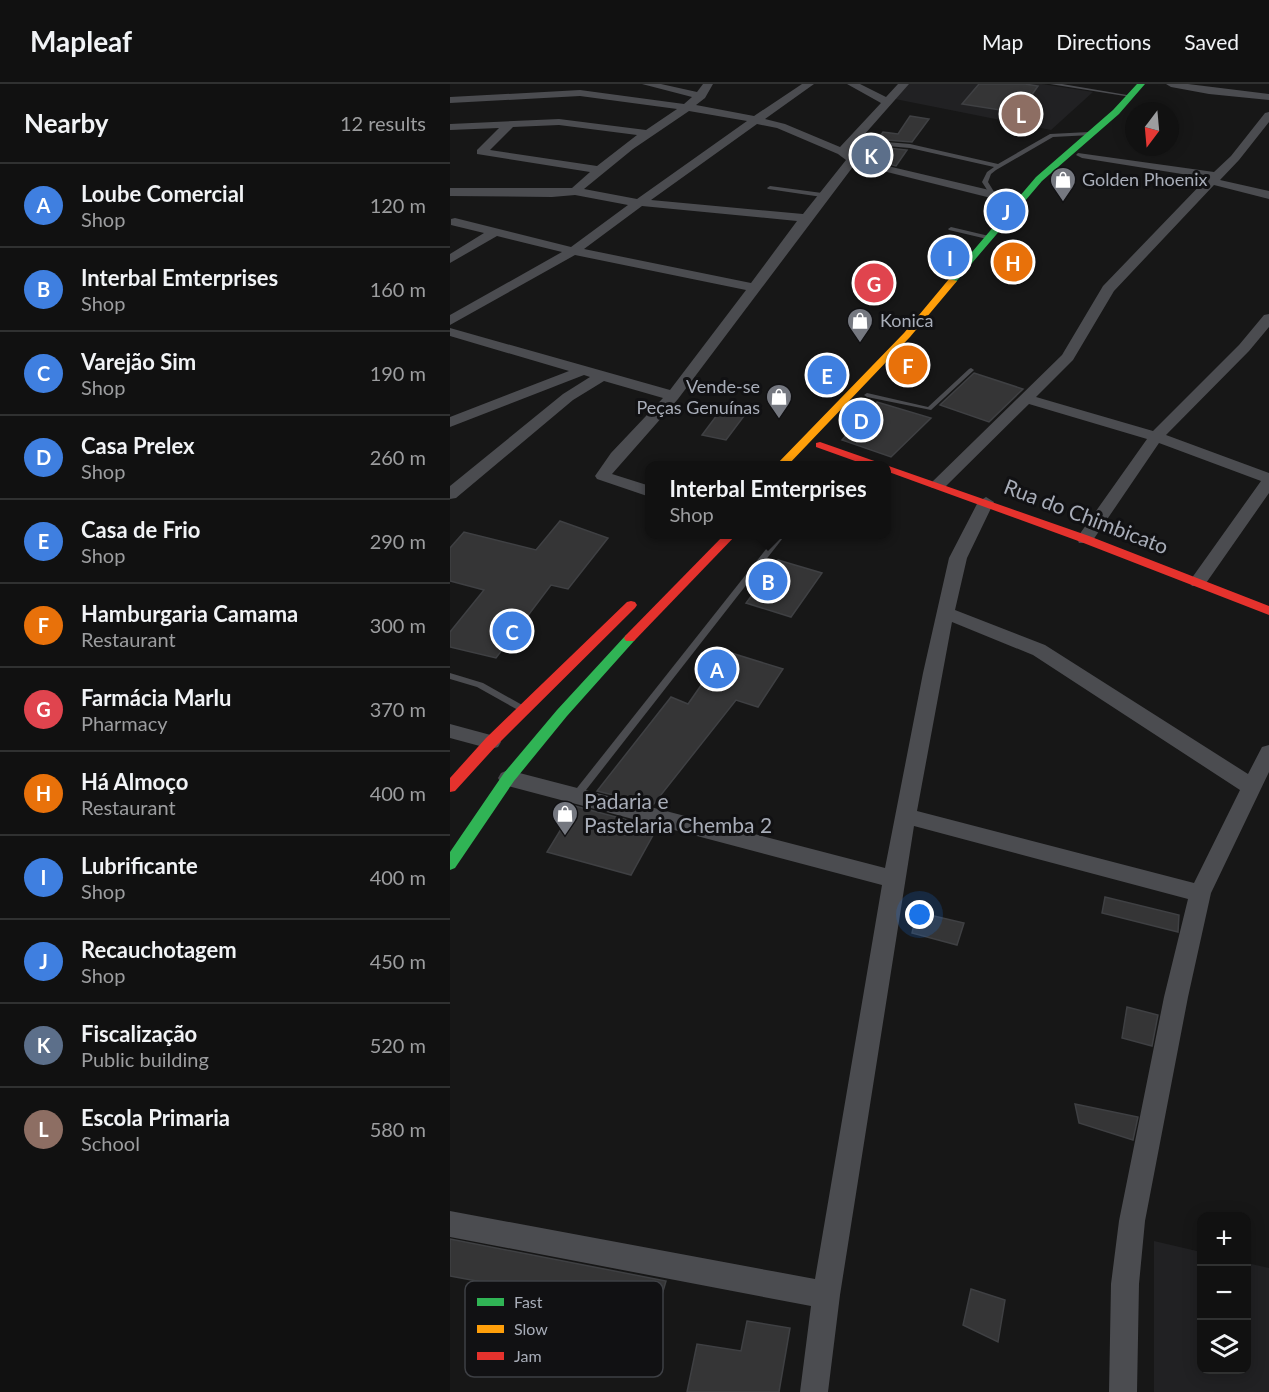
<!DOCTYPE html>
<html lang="en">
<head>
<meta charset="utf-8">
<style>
  :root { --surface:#111; --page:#1a1a1a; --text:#f1f3f6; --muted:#9c9d9f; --line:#303131; --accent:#757880 }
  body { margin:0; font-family:Lato,sans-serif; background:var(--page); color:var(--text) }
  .controls { position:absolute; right:18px; bottom:18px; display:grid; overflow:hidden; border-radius:12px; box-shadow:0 3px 15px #0003 }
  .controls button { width:54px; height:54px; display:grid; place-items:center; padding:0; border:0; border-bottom:2px solid var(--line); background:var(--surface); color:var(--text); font:30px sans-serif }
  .compass { position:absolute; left:675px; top:18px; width:54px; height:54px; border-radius:50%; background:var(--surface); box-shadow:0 3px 15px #0003; rotate:196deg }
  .you { position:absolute; left:470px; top:831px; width:21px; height:21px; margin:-15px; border:4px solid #fff; border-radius:50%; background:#1a73e8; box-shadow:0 0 0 9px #1a73e833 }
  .badge { display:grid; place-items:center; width:39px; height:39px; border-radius:50%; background:var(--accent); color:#fff; font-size:20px; font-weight:700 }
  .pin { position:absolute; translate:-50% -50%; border:3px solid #fff; box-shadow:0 2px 6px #0006 }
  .popup { position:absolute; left:195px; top:377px; width:246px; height:78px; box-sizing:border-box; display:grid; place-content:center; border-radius:12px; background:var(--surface); filter:drop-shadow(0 2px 4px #0005); font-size:20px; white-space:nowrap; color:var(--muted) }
  .popup b { font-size:22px; color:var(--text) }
  .popup::after { content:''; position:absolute; left:50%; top:100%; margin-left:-12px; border:12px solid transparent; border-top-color:var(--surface) }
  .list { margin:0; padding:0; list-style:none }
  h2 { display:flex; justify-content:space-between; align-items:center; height:78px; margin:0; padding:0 24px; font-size:26px }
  h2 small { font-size:20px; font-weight:400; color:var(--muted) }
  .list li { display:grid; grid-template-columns:39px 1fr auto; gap:18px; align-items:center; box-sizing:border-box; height:84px; padding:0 24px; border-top:2px solid var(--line) }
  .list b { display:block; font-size:22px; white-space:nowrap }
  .list p { margin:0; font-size:20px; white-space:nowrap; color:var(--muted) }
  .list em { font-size:20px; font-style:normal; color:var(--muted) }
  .icon { flex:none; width:33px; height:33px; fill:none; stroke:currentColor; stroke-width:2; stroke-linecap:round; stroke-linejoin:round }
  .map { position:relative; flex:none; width:819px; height:1308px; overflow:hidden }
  header { display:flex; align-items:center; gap:36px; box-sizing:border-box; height:84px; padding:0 30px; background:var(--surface); border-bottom:2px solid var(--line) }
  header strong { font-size:28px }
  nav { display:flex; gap:33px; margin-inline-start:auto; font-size:21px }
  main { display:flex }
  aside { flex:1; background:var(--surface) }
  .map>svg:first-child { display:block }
</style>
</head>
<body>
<header>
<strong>Mapleaf</strong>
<nav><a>Map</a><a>Directions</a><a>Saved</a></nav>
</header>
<main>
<aside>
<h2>Nearby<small>12 results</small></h2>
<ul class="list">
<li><span class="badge" style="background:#3f7fe0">A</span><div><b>Loube Comercial</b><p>Shop</p></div><em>120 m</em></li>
<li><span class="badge" style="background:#3f7fe0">B</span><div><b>Interbal Emterprises</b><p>Shop</p></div><em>160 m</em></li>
<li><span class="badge" style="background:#3f7fe0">C</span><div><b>Varejão Sim</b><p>Shop</p></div><em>190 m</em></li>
<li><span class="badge" style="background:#3f7fe0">D</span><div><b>Casa Prelex</b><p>Shop</p></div><em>260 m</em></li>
<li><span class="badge" style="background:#3f7fe0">E</span><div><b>Casa de Frio</b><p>Shop</p></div><em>290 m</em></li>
<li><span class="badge" style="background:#e8710a">F</span><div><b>Hamburgaria Camama</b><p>Restaurant</p></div><em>300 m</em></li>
<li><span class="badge" style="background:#e0444e">G</span><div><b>Farmácia Marlu</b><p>Pharmacy</p></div><em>370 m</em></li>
<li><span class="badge" style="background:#e8710a">H</span><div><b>Há Almoço</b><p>Restaurant</p></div><em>400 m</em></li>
<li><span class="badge" style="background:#3f7fe0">I</span><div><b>Lubrificante</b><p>Shop</p></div><em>400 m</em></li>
<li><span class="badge" style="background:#3f7fe0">J</span><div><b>Recauchotagem</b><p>Shop</p></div><em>450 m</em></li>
<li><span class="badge" style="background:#5c6f8a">K</span><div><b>Fiscalização</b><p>Public building</p></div><em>520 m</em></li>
<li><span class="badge" style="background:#8d6e63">L</span><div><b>Escola Primaria</b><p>School</p></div><em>580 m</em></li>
</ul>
</aside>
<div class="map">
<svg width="819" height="1308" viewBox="0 0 819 1308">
  <rect width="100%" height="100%" fill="#171717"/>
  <!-- built -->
  <g fill="#212123">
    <path d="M 458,0 L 592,0 L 643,8 L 601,46 L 445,15 Z"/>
    <path d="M 704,1157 L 751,1168 L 752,1286 L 796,1286 L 797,1179 L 819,1184 L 819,1308 L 704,1308 Z"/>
  </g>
  <!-- building -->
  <g fill="#353536" stroke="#3f4043" stroke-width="1.5">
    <path d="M 529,0 L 575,0 L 588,2 L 569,29 L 512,20 Z"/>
    <path d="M 460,32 L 479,35 L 462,58 L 436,56 L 425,63 L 429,68 L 438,64 L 457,66 L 446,82 L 414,74 L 433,48 L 448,50 Z"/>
    <path d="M 524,289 L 573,305 L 539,338 L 490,321 Z"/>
    <path d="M 427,318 L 481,334 L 441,373 L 392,356 Z"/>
    <path d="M 270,327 L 294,332 L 276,356 L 252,351 Z"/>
    <path d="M 110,437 L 158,454 L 118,505 L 101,501 L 46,574 L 0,563 L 0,548 L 34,506 L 0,497 L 0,464 L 14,448 L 86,466 Z"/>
    <path d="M 328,476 L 372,489 L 341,533 L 296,519 Z"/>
    <path d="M 275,567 L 333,585 L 308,623 L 286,616 L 203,721 L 147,707 L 221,613 L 238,620 Z"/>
    <path d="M 125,722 L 207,744 L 181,791 L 97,768 Z"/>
    <path d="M 655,813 L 729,831 L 728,848 L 652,829 Z"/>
    <path d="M 467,828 L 514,839 L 507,861 L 462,849 Z"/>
    <path d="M 677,923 L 708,931 L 702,962 L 672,954 Z"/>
    <path d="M 625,1020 L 688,1033 L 683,1056 L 629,1039 Z"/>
    <path d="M 0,1155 L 216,1197 L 206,1231 L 0,1192 Z"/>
    <path d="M 521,1205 L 555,1216 L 548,1258 L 513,1241 Z"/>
    <path d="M 297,1237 L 340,1244 L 329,1308 L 237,1308 L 247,1260 L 291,1267 Z"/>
  </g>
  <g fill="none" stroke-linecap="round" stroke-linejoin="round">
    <!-- lane -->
    <g fill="#4b4c50" fill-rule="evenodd">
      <path d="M 600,0 L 612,0 L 683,12 L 681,13 Z"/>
      <path d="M 639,48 L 642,50 L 641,51 L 603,53 L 546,86 L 541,90 L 538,98 L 546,111 L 543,113 L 541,112 L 532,98 L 537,88 L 544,83 L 460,64 L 437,62 L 430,66 L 427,64 L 436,58 L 460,60 L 548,80 L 600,50 Z"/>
      <path d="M 320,102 L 372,109 L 375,111 L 372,113 L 318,105 L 317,104 Z"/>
      <path d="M 501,143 L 539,152 L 540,153 L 537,155 L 499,146 L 498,145 Z"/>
      <path d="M 521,284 L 524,286 L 523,287 L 481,326 L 417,313 L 414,311 L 417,309 L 478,323 L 519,285 Z"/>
      <path d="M 328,450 L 336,450 L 129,715 L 123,715 L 121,712 L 123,709 Z"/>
      <path d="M 0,589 L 33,599 L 74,622 L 75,624 L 74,626 L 68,626 L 27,603 L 0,595 Z"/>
    </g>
    <!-- street -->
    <g fill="#4b4c50" fill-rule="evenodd">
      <path d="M 192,0 L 211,0 L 247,8 L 253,0 L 263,0 L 255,14 L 246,21 L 304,32 L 352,0 L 364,0 L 315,35 L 335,40 L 390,63 L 431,19 L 397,0 L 410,0 L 436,13 L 448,0 L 459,0 L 399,68 L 406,74 L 429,80 L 573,114 L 575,117 L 569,121 L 405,80 L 228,315 L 162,390 L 200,402 L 200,413 L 147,395 L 145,392 L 161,369 L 213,314 L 154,297 L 123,316 L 6,414 L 0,415 L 0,402 L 113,310 L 140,293 L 134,291 L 0,343 L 0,333 L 119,287 L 0,252 L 0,244 L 220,306 L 296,206 L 125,171 L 0,241 L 0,231 L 112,168 L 47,152 L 0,179 L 0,170 L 34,149 L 1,141 L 1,135 L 5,134 L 121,163 L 178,121 L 125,111 L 102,113 L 0,112 L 0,104 L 122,104 L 140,88 L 27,70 L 27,66 L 49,44 L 0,46 L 0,40 L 109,35 L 196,46 L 227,25 L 130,12 L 0,19 L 0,13 L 130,6 L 234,20 L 242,13 ZM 239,27 L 297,37 L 187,115 L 134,105 L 183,65 ZM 307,40 L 327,44 L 388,70 L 396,76 L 353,130 L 201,116 ZM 109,41 L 187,51 L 147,82 L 40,66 L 63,43 ZM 192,122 L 347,137 L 301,199 L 134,165 Z"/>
      <path d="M 716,0 L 738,0 L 819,10 L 819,16 L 759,10 L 721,3 Z"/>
      <path d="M 819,28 L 819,38 L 789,76 L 770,96 L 819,107 L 819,115 L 764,101 L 664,207 L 623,276 L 586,313 L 703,347 L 789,261 L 814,231 L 819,230 L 819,243 L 799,267 L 716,351 L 819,389 L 819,409 L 754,502 L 742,502 L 739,498 L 811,397 L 709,359 L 641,459 L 629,459 L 627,455 L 629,451 L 697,355 L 579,320 L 494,404 L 482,404 L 480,401 L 482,398 L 612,271 L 653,202 L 757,94 L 632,74 L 626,71 L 628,69 L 764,88 L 781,72 L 815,29 Z"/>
      <path d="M 536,413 L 544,418 L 517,474 L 505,526 L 595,561 L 798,690 L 812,663 L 819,661 L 819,688 L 761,809 L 738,913 L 695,1137 L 689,1200 L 687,1308 L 659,1308 L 661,1200 L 669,1137 L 714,913 L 738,815 L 464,742 L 390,1211 L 378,1308 L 350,1308 L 361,1222 L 0,1153 L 0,1127 L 365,1195 L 432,801 L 58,702 L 51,699 L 48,694 L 51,689 L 58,686 L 435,784 L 473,589 L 499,474 L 528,418 ZM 502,538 L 583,571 L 790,706 L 744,799 L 467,727 Z"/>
      <path d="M 0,640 L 48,653 L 51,658 L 48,663 L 41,665 L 0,654 Z"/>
    </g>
    <!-- fast -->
    <g fill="#30b455" fill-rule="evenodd">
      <path d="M 687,0 L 695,0 L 669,30 L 592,97 L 505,199 L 499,199 L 499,195 L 586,93 L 663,26 Z"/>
      <path d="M 180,550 L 186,554 L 184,557 L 117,632 L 64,697 L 5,784 L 0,786 L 0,768 L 54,689 L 107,626 L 176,551 Z"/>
    </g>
    <!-- slow -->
    <path fill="#ff9f0a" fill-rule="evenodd" d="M 499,195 L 507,197 L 460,253 L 337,382 L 325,382 L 454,249 Z"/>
    <!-- jam -->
    <g fill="#e5322d" fill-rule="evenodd">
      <path d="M 370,358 L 639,452 L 819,522 L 819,531 L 631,458 L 436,387 L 436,382 L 419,382 L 366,363 L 366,359 Z"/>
      <path d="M 275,450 L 287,450 L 184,557 L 176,557 L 174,554 L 176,551 Z"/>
      <path d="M 181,517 L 185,518 L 187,521 L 185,524 L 46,662 L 5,707 L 0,708 L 0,694 L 36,654 L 177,518 Z"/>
    </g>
  </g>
  <!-- icons -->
  <defs>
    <symbol id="shop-pin" viewBox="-11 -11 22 30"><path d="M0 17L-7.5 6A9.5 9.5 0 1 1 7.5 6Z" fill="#757880" stroke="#111113"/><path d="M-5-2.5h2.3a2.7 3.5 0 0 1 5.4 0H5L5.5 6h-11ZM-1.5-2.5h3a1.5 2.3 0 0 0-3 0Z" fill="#fff"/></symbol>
  </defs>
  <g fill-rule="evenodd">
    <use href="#shop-pin" x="598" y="81" width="30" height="40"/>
    <use href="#shop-pin" x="395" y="222" width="30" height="40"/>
    <use href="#shop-pin" x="314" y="298" width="30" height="40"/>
    <use href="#shop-pin" x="100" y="715" width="30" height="40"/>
  </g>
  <g text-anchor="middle" stroke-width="6" stroke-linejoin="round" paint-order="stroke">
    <!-- far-poi labels -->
    <g font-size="18" fill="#a8adb8" stroke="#111113" text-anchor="start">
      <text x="632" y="102">Golden Phoenix</text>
      <text x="430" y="243">Konica</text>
      <text x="310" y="309" text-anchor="end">Vende-se<tspan x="310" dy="21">Peças Genuínas</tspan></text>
    </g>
    <!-- street labels -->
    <g font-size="21" fill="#a8adb8" stroke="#111113">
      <text transform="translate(636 433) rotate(21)" y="7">Rua do Chimbicato</text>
    </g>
    <!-- poi labels -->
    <g font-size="21" fill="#a8adb8" stroke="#111113" text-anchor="start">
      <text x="134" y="725">Padaria e<tspan x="134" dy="24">Pastelaria Chemba 2</tspan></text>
    </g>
  </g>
  <!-- legend -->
  <rect x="15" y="1197" width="198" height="96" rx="9" fill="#111113" stroke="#3e4045" stroke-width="1.5"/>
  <rect x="27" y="1214" width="27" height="8" fill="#30b455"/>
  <rect x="27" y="1241" width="27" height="8" fill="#ff9f0a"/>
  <rect x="27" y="1268" width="27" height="8" fill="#e5322d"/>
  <g font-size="16" fill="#a8adb8">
    <text x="64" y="1224">Fast</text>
    <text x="64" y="1251">Slow</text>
    <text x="64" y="1278">Jam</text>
  </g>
</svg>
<div class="controls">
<button>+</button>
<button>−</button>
<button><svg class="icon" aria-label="layers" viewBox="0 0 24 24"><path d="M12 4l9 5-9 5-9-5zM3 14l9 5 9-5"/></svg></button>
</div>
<svg class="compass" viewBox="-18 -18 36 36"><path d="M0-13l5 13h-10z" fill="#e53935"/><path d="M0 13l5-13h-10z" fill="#9c9d9f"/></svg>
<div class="you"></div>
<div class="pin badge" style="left:267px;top:585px;background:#3f7fe0">A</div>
<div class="pin badge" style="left:318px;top:497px;background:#3f7fe0">B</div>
<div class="popup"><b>Interbal Emterprises</b>Shop</div>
<div class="pin badge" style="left:62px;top:547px;background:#3f7fe0">C</div>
<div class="pin badge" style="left:411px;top:336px;background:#3f7fe0">D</div>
<div class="pin badge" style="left:377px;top:291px;background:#3f7fe0">E</div>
<div class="pin badge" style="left:458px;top:281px;background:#e8710a">F</div>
<div class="pin badge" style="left:424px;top:199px;background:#e0444e">G</div>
<div class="pin badge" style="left:563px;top:178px;background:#e8710a">H</div>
<div class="pin badge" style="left:500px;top:173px;background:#3f7fe0">I</div>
<div class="pin badge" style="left:556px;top:127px;background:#3f7fe0">J</div>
<div class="pin badge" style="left:421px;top:71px;background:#5c6f8a">K</div>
<div class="pin badge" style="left:571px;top:30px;background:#8d6e63">L</div>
</div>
</main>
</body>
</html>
